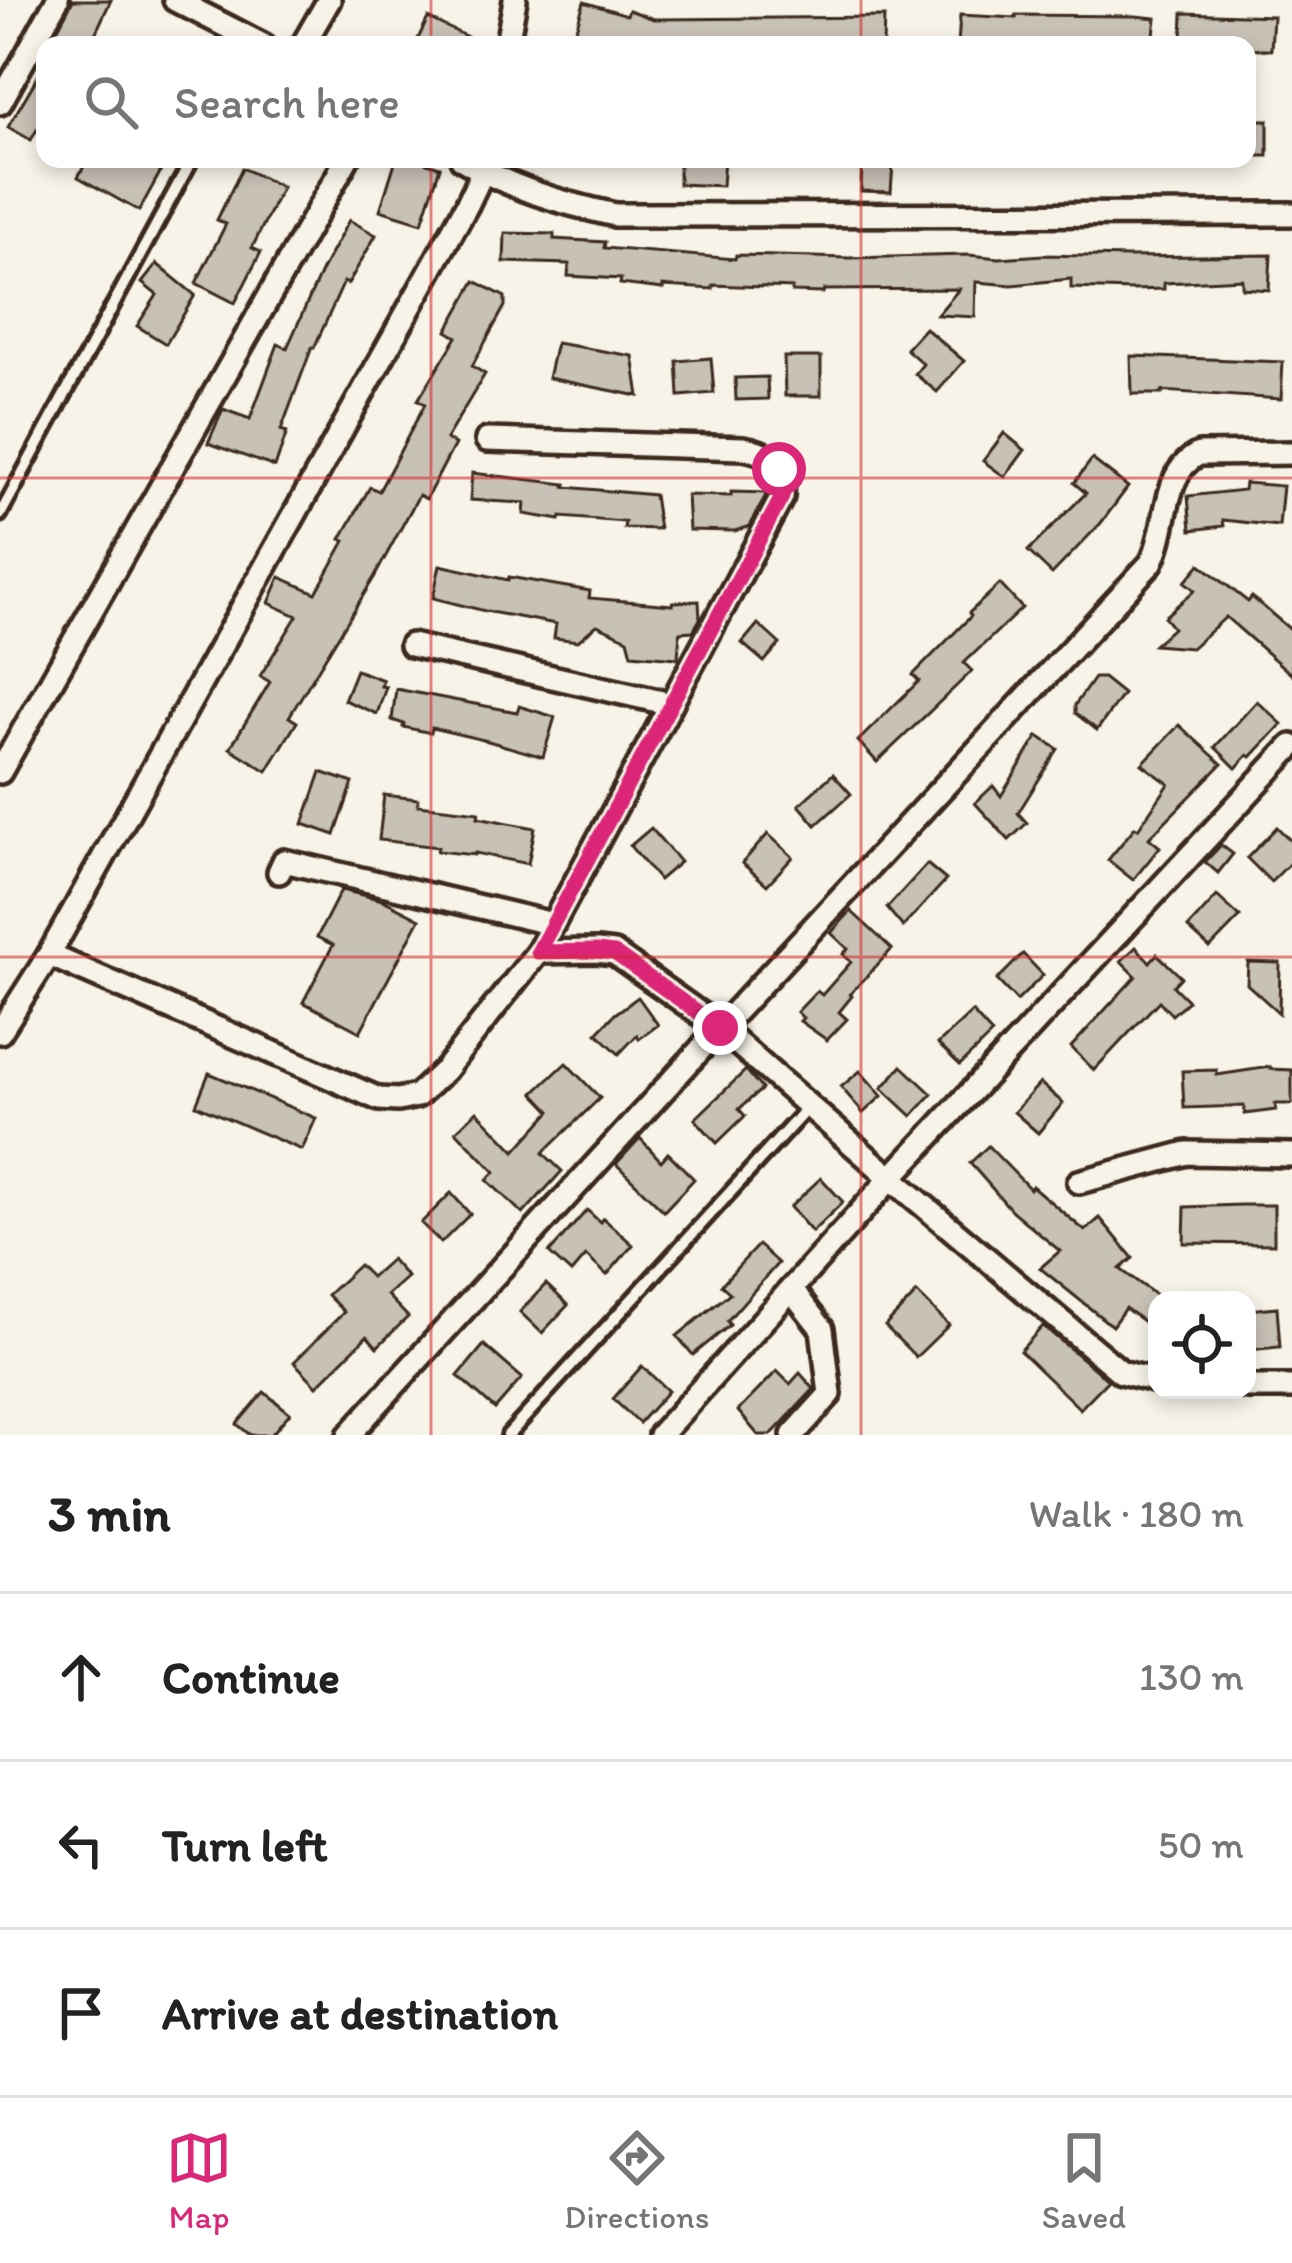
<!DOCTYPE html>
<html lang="en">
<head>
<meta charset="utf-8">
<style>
  :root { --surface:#fff; --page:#f6f6f6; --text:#222; --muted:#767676; --line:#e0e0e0; --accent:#db2777 }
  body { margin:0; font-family:Itim,sans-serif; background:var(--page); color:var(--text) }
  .controls { position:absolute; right:36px; bottom:36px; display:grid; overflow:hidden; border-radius:24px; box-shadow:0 6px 18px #0003 }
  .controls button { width:108px; height:108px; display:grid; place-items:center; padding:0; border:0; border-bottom:3px solid var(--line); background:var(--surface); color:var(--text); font:60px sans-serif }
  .stop { position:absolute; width:36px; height:36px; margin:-27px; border:9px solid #db2777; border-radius:50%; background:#fff }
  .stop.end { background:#db2777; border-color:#fff; box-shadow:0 3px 12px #0008 }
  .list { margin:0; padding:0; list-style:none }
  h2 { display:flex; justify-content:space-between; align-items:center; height:156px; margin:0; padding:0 48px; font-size:51px }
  h2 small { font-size:39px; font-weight:400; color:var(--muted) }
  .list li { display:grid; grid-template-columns:78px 1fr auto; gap:36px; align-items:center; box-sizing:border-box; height:168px; padding:0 48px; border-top:3px solid var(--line) }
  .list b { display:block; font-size:45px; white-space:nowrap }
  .list em { font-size:39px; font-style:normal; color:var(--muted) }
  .icon { flex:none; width:66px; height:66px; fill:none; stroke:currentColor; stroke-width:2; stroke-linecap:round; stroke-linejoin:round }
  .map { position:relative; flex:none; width:1292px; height:1435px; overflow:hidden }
  .search { position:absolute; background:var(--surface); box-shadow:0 6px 18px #0003; left:36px; right:36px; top:36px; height:132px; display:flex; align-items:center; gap:30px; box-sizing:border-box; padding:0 42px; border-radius:24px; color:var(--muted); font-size:45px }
  .sheet { height:660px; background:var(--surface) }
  nav { display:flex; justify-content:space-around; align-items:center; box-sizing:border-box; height:168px; border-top:3px solid var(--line); background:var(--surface); font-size:33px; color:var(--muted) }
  nav a { display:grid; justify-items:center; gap:6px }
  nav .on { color:var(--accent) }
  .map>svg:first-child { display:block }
</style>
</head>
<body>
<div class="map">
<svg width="1292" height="1435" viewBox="0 0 1292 1435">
  <rect width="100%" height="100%" fill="#f7f3e8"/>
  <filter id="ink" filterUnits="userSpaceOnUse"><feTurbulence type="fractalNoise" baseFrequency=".00833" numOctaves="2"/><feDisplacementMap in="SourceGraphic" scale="24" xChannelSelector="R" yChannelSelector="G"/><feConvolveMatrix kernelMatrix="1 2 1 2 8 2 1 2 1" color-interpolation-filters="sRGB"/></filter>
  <g filter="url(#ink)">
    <!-- building -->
    <g fill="#c8c1b6" stroke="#3b2a1e" stroke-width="3">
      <path d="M 73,0 L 111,0 L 90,45 L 49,45 Z"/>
      <path d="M 584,2 L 627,15 L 629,10 L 654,19 L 884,17 L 883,45 L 571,45 Z"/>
      <path d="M 1183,13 L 1273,16 L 1271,50 L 1247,48 L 1247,45 L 1238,43 L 1182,39 Z"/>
      <path d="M 960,15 L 1016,18 L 1016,15 L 1136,16 L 1156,18 L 1153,43 L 1104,37 L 1104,45 L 958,45 Z"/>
      <path d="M 428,18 L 484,45 L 415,45 Z"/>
      <path d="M 45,64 L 45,116 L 31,140 L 8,127 Z"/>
      <rect x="1247" y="120" width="21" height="36"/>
      <path d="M 88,159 L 143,159 L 162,169 L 139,211 L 78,177 Z"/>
      <path d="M 396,159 L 414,159 L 440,167 L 422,223 L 380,210 Z"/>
      <path d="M 679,159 L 724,159 L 722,186 L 679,184 Z"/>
      <path d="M 862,163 L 893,164 L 891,192 L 861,191 Z"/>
      <path d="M 242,168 L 282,187 L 252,248 L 261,252 L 235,303 L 196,283 L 226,224 L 217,220 Z"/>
      <path d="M 349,220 L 376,235 L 348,284 L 344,282 L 314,348 L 312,347 L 281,430 L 287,432 L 275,467 L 208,443 L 223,409 L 250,419 L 278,344 L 287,348 L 322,270 Z"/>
      <path d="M 505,233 L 554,234 L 554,239 L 605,242 L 604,248 L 735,259 L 736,255 L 849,258 L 969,255 L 999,258 L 1044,255 L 1129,257 L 1271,255 L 1269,290 L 1242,288 L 1242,279 L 1164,283 L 1164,289 L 1132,290 L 1071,288 L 1071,279 L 1012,285 L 976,282 L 975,317 L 937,315 L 959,289 L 824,290 L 823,293 L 792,292 L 792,288 L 713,285 L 713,289 L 663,286 L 663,289 L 620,284 L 621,279 L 568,276 L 569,264 L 504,262 Z"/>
      <path d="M 157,264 L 195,295 L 166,344 L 137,326 L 157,295 L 142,283 Z"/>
      <path d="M 475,281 L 505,297 L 505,306 L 472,366 L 485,374 L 446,439 L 455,444 L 426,499 L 419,495 L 375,576 L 289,717 L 297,722 L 267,771 L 230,748 L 270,682 L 260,676 L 297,616 L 269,603 L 280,577 L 316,593 L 345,541 L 341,539 L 370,487 L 379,491 L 425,404 L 418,400 L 457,337 L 447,331 Z"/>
      <path d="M 925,328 L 964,361 L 937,392 L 915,374 L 923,364 L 906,349 Z"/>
      <path d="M 556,343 L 633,356 L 639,396 L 548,378 Z"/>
      <path d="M 1131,356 L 1283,362 L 1281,399 L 1162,391 L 1162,394 L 1132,394 Z"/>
      <path d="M 784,357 L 821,357 L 821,396 L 785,396 Z"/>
      <path d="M 711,358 L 714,393 L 679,396 L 677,361 Z"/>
      <path d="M 767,377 L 768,399 L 736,400 L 735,378 Z"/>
      <path d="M 1004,433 L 1025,450 L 1005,477 L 983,461 Z"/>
      <path d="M 1092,459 L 1128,487 L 1101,523 L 1052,574 L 1028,551 L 1086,493 L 1074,483 Z"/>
      <path d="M 472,473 L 566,484 L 565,487 L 654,495 L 659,529 L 624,528 L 625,522 L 561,517 L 560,520 L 524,514 L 525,503 L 470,500 Z"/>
      <path d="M 1245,483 L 1283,486 L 1279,526 L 1223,520 L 1224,526 L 1191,530 L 1188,496 L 1244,490 Z"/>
      <path d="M 731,492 L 767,493 L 750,526 L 735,531 L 689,530 L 687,495 L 731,496 Z"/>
      <path d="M 1200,564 L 1248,602 L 1252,597 L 1292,631 L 1292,675 L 1226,617 L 1191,648 L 1154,645 L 1173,628 L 1164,617 L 1195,590 L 1185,582 Z"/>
      <path d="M 440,565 L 508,580 L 509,577 L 590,591 L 589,598 L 673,605 L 673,602 L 699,601 L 700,619 L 693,631 L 680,632 L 678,658 L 632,654 L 628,639 L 597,625 L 578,641 L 554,638 L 556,624 L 485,611 L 433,598 Z"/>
      <path d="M 1000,584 L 1022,608 L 964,663 L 972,671 L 877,762 L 858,741 L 919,681 L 913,675 L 971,616 L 969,613 Z"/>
      <path d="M 758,624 L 780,644 L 764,662 L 742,643 Z"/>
      <path d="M 356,670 L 383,680 L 381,686 L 386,687 L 377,714 L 344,700 Z"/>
      <path d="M 1094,678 L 1103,678 L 1123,694 L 1097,730 L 1075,713 L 1075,705 Z"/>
      <path d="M 396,689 L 517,712 L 519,706 L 555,717 L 543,757 L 488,741 L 432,728 L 431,733 L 403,727 L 404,724 L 392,720 Z"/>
      <path d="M 1257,701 L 1282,724 L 1251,757 L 1248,755 L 1236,768 L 1215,747 Z"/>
      <path d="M 1179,725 L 1222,764 L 1149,838 L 1160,847 L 1133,880 L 1108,860 L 1135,827 L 1138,829 L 1169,784 L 1142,764 Z"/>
      <path d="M 1038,736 L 1058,749 L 1018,813 L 1027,823 L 1009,840 L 975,803 L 993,786 L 1001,796 Z"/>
      <path d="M 321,772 L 353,783 L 335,835 L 303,824 Z"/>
      <path d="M 833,774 L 851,794 L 816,825 L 799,805 Z"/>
      <path d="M 384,795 L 418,799 L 418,805 L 479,812 L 478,817 L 535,828 L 528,864 L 475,853 L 474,855 L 437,851 L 438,847 L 379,840 Z"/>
      <path d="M 1277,827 L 1292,842 L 1292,861 L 1271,882 L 1247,858 Z"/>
      <path d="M 651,828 L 680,862 L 659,880 L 630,846 Z"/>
      <path d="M 768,834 L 793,857 L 767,885 L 742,863 Z"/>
      <path d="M 1221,845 L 1233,854 L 1218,873 L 1205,862 Z"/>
      <path d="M 927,864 L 946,880 L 903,927 L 887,908 Z"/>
      <path d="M 341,890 L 383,900 L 420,919 L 360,1032 L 303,1002 L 333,945 L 317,937 Z"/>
      <path d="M 1217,896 L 1240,917 L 1210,948 L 1188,928 Z"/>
      <path d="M 851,911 L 892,949 L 850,994 L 852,996 L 839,1012 L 847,1019 L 827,1040 L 800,1021 L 803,1018 L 797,1012 L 817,991 L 822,995 L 851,962 L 843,954 L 848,949 L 831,933 Z"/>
      <path d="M 1136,947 L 1150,962 L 1157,954 L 1181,977 L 1173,986 L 1188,1001 L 1172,1015 L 1159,1001 L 1094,1070 L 1071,1047 L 1136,976 L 1121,961 Z"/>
      <path d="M 1023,954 L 1043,975 L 1017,1001 L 997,980 Z"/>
      <path d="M 1248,962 L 1280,963 L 1279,1013 L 1247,984 Z"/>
      <path d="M 638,997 L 658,1025 L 639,1039 L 637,1035 L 619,1054 L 597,1033 L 615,1014 Z"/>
      <path d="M 972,1012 L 992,1034 L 960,1065 L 938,1044 Z"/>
      <path d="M 566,1063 L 600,1098 L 543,1153 L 562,1171 L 523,1214 L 487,1180 L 495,1172 L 456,1131 L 477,1111 L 515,1151 L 551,1111 L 534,1093 Z"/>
      <path d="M 902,1066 L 932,1094 L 912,1116 L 882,1088 Z"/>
      <path d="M 1270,1067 L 1270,1069 L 1292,1070 L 1292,1104 L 1275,1104 L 1276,1110 L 1245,1114 L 1244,1106 L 1184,1108 L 1182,1071 L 1217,1070 L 1217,1075 Z"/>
      <path d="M 746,1070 L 762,1089 L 739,1109 L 745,1116 L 717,1143 L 695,1119 Z"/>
      <path d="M 860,1071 L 882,1096 L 863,1113 L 841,1087 Z"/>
      <path d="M 209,1073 L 316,1118 L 302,1150 L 196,1105 Z"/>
      <path d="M 1040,1083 L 1063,1103 L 1038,1133 L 1014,1112 Z"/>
      <path d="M 640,1138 L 661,1161 L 668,1153 L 694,1179 L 664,1211 L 616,1164 Z"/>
      <path d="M 988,1146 L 1030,1189 L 1032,1186 L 1085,1231 L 1100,1218 L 1133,1258 L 1120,1269 L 1157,1296 L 1157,1331 L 1125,1308 L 1112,1326 L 1040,1268 L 1060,1251 L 1012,1211 L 970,1163 Z"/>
      <path d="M 821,1178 L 843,1202 L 812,1232 L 790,1207 Z"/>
      <path d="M 451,1193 L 470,1214 L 441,1243 L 421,1223 Z"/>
      <path d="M 1241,1205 L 1274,1205 L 1274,1244 L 1184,1243 L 1185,1207 Z"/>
      <path d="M 587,1210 L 600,1222 L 603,1218 L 633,1245 L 607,1275 L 586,1256 L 571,1273 L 549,1253 Z"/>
      <path d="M 758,1245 L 778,1263 L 727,1321 L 730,1325 L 693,1355 L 677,1336 L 730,1293 L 721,1285 Z"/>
      <path d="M 391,1259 L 407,1277 L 387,1295 L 408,1317 L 377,1347 L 367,1336 L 317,1386 L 294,1362 L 344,1312 L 327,1295 L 359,1265 L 371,1277 Z"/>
      <path d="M 546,1284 L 568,1305 L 542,1333 L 520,1312 Z"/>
      <path d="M 917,1293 L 949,1325 L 916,1357 L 885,1326 Z"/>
      <path d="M 1277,1307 L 1280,1347 L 1247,1350 L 1247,1310 Z"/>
      <path d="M 1043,1326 L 1108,1380 L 1080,1409 L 1020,1351 Z"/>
      <path d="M 484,1345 L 522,1378 L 495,1409 L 458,1376 Z"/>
      <path d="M 642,1366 L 668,1391 L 639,1423 L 613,1399 Z"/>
      <path d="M 777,1371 L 790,1384 L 800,1373 L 814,1389 L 771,1435 L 758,1435 L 738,1411 Z"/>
      <path d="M 264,1392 L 290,1413 L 271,1435 L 250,1435 L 237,1424 Z"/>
    </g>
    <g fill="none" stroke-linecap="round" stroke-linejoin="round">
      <defs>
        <g id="lane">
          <path d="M 0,515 L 192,159"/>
          <path d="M 508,1435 L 809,1106"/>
        </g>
        <g id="street">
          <path d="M 175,0 L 263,45"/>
          <path d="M 303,45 L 329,0"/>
          <path d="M 507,45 L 515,0"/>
          <path d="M 0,103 L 57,0"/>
          <path d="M 462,159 C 509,188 562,203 615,215 L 1292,214"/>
          <path d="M 487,440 L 743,448 C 771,452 785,467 782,497 L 671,704"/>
          <path d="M 0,772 L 347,159"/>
          <path d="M 279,872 L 284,861 L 553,924"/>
          <path d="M 538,952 L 597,951 L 614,953 L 720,1028 L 891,1178 L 1121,1372 L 1157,1381"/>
          <path d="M 49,955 L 379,1099 L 398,1100 L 417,1096 L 445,1070 L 538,952 L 671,704 L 411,645"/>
          <path d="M 0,1032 L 49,955 L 467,205 L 483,171 L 485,159"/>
          <path d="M 1079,1182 L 1187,1153 L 1292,1155"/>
          <path d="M 791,1289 L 822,1329 L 830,1394 L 793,1435"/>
          <path d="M 1247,1387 L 1292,1387"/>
          <path d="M 349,1435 L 720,1028 L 1151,563 C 1170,527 1161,472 1199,454 L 1292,453"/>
          <path d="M 660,1435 L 891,1178 L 1292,746"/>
        </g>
      </defs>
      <!-- lane casing -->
      <use href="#lane" stroke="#3b2a1e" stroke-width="20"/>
      <!-- street casing -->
      <use href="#street" stroke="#3b2a1e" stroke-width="30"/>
      <!-- lane -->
      <use href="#lane" stroke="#f7f3e8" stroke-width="10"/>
      <!-- street -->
      <use href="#street" stroke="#f7f3e8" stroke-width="21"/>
    </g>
  </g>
  <g fill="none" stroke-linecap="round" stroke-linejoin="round" filter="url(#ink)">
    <!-- route -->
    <path stroke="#db2777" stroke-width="15" d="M 720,1028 L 614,953 L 597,951 L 538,952 L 782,497 L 784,482 L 779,469"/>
  </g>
  <!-- grid -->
  <path fill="none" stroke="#d62828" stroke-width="3" stroke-opacity="0.55" d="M 431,0 L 431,45M 861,0 L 861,45M 431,159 L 431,1435M 861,159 L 861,1435M 0,478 L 1292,478M 0,957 L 1292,957"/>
</svg>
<div class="controls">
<button><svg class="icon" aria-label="locate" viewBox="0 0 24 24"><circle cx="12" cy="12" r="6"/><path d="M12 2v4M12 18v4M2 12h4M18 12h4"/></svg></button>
</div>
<div class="stop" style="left:779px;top:469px"></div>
<div class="stop end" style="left:720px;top:1028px"></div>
<div class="search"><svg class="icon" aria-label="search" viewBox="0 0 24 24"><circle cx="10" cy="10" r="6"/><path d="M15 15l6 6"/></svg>Search here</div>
</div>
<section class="sheet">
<h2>3 min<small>Walk · 180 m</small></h2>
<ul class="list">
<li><svg class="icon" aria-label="ahead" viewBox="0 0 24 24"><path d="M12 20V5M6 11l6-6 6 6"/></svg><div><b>Continue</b></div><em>130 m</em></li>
<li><svg class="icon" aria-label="left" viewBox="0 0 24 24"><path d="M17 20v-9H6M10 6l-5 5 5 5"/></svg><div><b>Turn left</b></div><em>50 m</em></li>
<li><svg class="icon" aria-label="arrive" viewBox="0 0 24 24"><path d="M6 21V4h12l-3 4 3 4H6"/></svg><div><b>Arrive at destination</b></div></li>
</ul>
</section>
<nav>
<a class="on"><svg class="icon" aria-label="map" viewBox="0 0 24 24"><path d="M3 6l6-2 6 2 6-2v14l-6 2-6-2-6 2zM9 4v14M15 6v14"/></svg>Map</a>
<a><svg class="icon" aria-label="directions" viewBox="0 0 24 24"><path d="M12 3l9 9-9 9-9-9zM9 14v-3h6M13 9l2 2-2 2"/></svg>Directions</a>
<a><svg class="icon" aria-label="saved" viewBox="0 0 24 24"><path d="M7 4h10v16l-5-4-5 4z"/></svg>Saved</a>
</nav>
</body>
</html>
